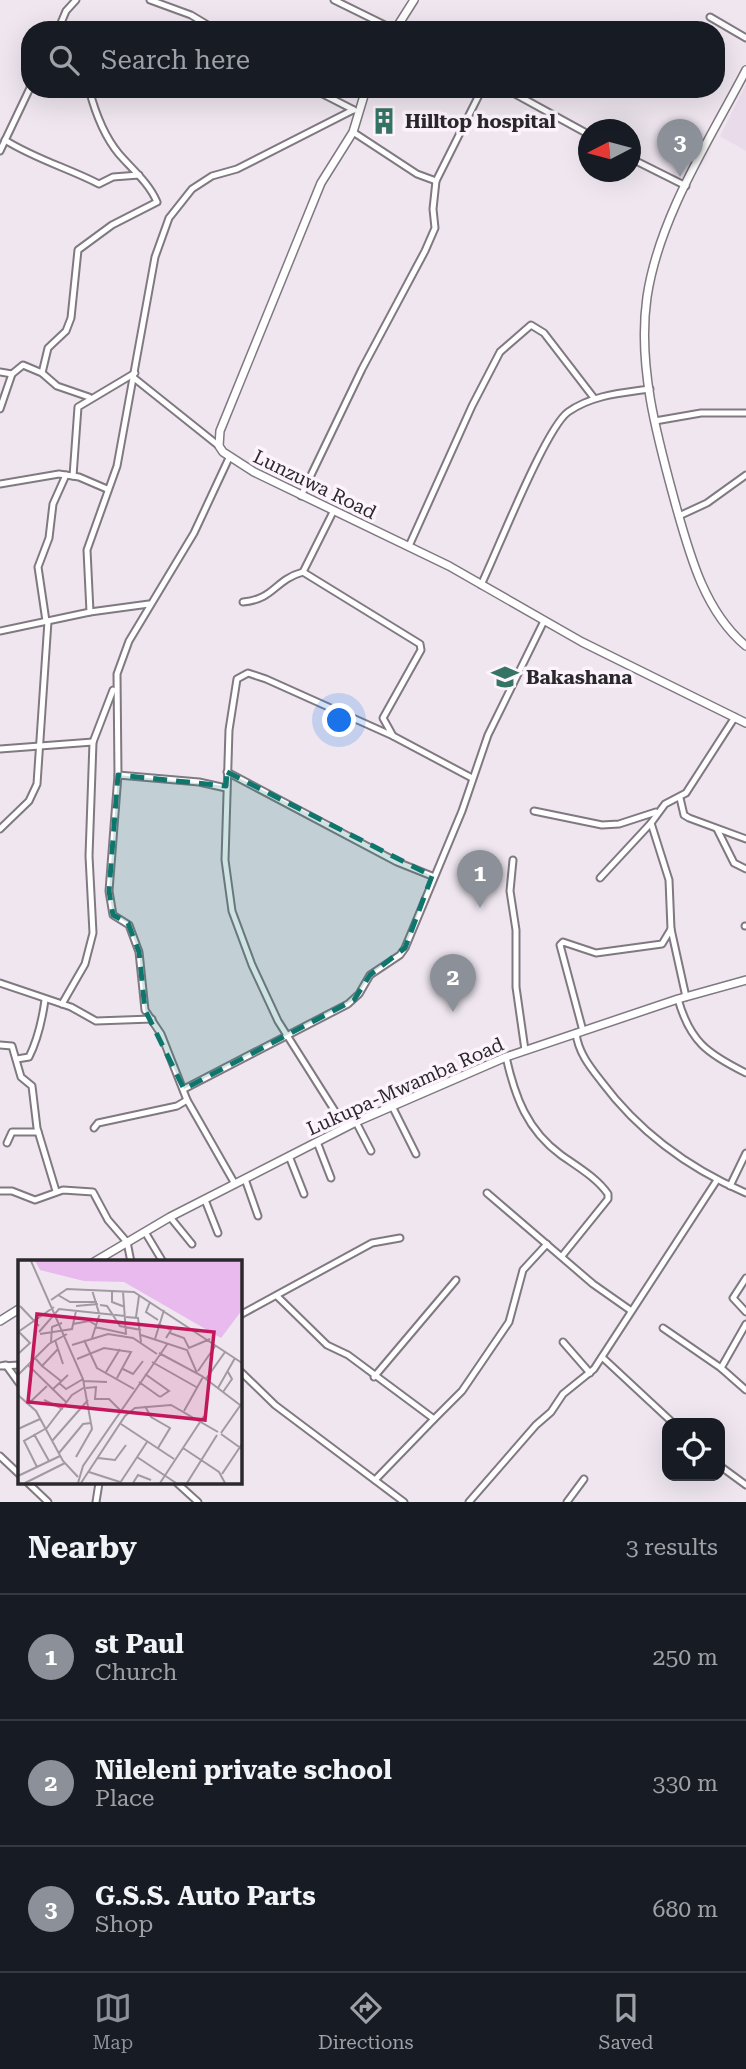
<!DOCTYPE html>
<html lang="en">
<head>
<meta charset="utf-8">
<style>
  :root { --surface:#171b24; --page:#20242c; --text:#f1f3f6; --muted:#9ea1a6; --line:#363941; --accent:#8c9099 }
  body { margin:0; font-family:"Roboto Serif",serif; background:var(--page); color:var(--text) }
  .controls { position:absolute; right:21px; bottom:21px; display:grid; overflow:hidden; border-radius:14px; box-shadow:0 7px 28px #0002 }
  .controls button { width:63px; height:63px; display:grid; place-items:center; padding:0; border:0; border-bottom:2px solid var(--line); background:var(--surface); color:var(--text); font:35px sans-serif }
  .compass { position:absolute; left:578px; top:119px; width:63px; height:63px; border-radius:50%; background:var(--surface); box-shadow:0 7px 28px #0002; rotate:264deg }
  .you { position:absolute; left:340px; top:721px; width:24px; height:24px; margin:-18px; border:5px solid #fff; border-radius:50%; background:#1a73e8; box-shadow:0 0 0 10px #1a73e833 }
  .badge { display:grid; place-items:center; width:46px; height:46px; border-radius:50%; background:var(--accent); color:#fff; font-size:23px; font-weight:700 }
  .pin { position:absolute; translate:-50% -58px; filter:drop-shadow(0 2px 4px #0008) }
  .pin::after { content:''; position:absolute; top:37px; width:24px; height:21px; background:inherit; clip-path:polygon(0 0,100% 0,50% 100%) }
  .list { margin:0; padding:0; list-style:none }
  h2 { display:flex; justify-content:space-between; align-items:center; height:91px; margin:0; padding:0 28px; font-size:30px }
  h2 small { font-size:23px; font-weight:400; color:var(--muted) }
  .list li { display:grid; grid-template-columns:46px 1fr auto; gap:21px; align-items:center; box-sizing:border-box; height:126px; padding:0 28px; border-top:2px solid var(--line) }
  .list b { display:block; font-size:26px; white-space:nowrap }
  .list p { margin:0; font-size:23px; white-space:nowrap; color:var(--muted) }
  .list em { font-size:23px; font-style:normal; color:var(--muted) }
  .icon { flex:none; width:38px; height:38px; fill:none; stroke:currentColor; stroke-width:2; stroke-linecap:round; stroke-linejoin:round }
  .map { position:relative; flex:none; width:746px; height:1502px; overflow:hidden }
  .search { position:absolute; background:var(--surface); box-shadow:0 7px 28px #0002; left:21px; right:21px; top:21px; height:77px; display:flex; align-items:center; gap:18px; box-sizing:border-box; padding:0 24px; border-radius:28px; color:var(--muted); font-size:26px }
  .sheet { height:469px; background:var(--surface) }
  nav { display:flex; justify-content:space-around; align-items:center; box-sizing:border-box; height:98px; border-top:2px solid var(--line); background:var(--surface); font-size:19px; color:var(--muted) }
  nav a { display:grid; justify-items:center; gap:4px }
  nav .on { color:var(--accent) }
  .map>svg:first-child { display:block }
</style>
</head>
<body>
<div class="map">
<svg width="746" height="1502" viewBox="0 0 746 1502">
  <rect width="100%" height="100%" fill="#efe6f0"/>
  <!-- built -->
  <path fill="#eadbeb" d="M 746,84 L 746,151 L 720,136 Z"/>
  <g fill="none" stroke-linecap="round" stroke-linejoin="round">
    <defs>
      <g id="street">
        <path d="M 150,0 L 191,15 L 216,30"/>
        <path d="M 334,0 L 395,30"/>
        <path d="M 710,17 L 746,38"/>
        <path d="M 58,30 L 66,11 L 76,0"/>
        <path d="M 313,89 L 354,110"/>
        <path d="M 506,89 L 588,134"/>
        <path d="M 353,132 L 417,174 L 436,181"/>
        <path d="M 5,140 C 35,159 68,168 99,184 L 113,177 L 139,175"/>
        <path d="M 0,151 L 30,88"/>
        <path d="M 630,158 L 686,186"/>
        <path d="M 0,372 L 12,374"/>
        <path d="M 42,373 L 48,348 L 66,331 L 71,318 L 78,250 L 112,225 L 157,202 C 149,183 132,169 119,154 C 104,136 95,112 89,89"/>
        <path d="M 134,378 L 219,446"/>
        <path d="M 0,409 L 12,374 L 23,365 L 42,373 L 57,386 L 89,397"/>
        <path d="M 655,421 L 701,413 L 746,413"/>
        <path d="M 229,458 L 194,533 L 129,641 L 117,674 L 118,775 L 109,891 L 113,915 L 129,925 L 139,952 L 145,1010 L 161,1034 L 187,1100 L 235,1184"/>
        <path d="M 73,476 L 78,407 L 135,373"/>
        <path d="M 0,484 L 59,474 L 79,477 L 107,489"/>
        <path d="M 301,496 L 362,369 L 425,251 L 435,228 L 433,209 L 436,181 L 482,89"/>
        <path d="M 679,516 L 707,503 L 746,475"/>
        <path d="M 409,546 L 472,406 L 500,352 L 531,325 L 544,333 L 594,398"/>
        <path d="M 303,572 L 420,644 L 421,650 L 383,718 L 393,736"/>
        <path d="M 481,585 C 497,552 545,429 568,412 C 592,395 621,393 650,389"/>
        <path d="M 243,602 C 275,599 274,580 303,572 L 333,512"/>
        <path d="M 90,612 L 87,550 L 117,466 L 155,257 L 169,218 L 192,189 L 212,176 L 237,169 L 353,110"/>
        <path d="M 46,621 L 38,567 L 49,538 L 53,504 L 66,475"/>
        <path d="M 0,631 L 90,612 L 149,604"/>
        <path d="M 0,749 L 93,742"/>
        <path d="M 227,772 L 397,862 L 432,876"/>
        <path d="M 118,775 L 199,782 L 226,788"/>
        <path d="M 680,798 L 684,815 L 689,818 L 746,839"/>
        <path d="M 534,811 L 602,825 L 619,824 L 656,812"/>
        <path d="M 0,829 L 29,801 L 37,784 L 48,621"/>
        <path d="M 717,829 L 734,863 L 746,869"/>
        <path d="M 513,860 L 510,891 L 516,930 L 516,987 L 525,1050"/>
        <path d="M 600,878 L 651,823"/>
        <path d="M 745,926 L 746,926"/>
        <path d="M 671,929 L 686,997"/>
        <path d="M 0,983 L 71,1007 L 96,1021 L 152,1019"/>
        <path d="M 678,999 C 690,1042 708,1054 746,1073"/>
        <path d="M 62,1004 L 85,964 L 93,933 L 89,856 L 93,742 L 113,690"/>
        <path d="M 583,1031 L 560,945 L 563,942 L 596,953 L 662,944 L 671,929 L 669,880 L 651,823 L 665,804 L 686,793 L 735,717"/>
        <path d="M 576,1033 C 578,1052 590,1067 601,1081 C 639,1132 688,1168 746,1193"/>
        <path d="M 0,1045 L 12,1046 L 21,1077 L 32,1086 L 37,1128 L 56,1191"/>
        <path d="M 506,1057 C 515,1097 527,1130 561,1155 C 578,1167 597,1178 608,1194 L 608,1199 L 562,1256"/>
        <path d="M 17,1059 L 29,1057 C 38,1039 42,1021 45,1000"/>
        <path d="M 184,1089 L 348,1004 L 359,994 L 370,975 L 400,955 L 405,948 L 462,811 L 488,735 L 544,621"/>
        <path d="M 392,1106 L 416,1154"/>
        <path d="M 356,1122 L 371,1151"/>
        <path d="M 345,1127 L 278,1021 L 252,965 L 232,911 L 225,860 L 229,730 L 237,679 L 248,673 L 266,679 L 393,736 L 472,778"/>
        <path d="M 94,1128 L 98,1123 L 177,1106 L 187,1100"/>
        <path d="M 317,1142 L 331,1178"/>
        <path d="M 7,1143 L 12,1132 L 38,1132"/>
        <path d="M 289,1156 L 304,1194"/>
        <path d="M 245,1179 L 258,1216"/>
        <path d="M 730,1186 L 746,1153"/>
        <path d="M 0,1191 L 12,1191 L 35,1200 L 63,1190 L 93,1192 L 108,1220 L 127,1242 L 131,1262"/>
        <path d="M 487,1193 L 593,1284 L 630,1310"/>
        <path d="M 205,1200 L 218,1233"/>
        <path d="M 170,1217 L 192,1244"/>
        <path d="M 145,1232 L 163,1262"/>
        <path d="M 746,1278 L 733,1298 L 746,1312"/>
        <path d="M 277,1296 L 327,1345 L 348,1355 L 434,1419 L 375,1480"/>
        <path d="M 240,1315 L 372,1243 L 400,1238"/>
        <path d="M 663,1328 L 721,1368 L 746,1390"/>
        <path d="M 563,1342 L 590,1373"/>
        <path d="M 602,1357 L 673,1423"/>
        <path d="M 0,1366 L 6,1365 L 19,1383"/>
        <path d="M 3,1366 L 19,1365"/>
        <path d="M 721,1368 L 746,1324"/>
        <path d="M 240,1371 L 275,1405 L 404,1502"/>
        <path d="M 374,1377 L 456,1280"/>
        <path d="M 434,1419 L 462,1391 L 509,1322 L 523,1270 L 547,1244"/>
        <path d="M 0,1456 L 19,1474"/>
        <path d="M 720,1466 L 746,1485"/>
        <path d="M 28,1483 L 48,1502"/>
        <path d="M 177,1483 L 198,1502"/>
        <path d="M 96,1502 L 99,1483"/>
        <path d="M 469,1502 L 536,1425 L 551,1412 L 563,1394 L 594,1369 L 717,1180"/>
        <path d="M 567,1502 L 584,1479"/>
      </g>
      <g id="secondary">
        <path d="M 395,30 L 414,0"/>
        <path d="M 746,70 C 709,141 659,217 647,297 C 637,367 658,440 676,506 C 690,556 705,612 746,646"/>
        <path d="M 366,89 L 353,132 L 321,183 L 220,431 L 219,446 L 223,452 L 254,472 L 449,566 L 582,642 L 746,723"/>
        <path d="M 94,1262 L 170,1217 L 356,1122 L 506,1057 L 678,999 L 746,980"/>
        <path d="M 0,1321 L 19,1309"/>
      </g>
    </defs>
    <!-- street casing -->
    <use href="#street" stroke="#807981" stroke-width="9"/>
    <!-- secondary casing -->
    <use href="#secondary" stroke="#807981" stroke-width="10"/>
    <!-- street -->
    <use href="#street" stroke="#fff" stroke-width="5"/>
    <!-- secondary -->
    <use href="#secondary" stroke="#fff" stroke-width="7"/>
  </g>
  <!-- marked area -->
  <path fill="#0f766e" fill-opacity="0.2" stroke="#0f766e" stroke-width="5" stroke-dasharray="14 9" stroke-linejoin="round" d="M 227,772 L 432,876 L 405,948 L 370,975 L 354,1000 L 184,1089 L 145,1010 L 139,952 L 128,923 L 113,915 L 109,891 L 118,775 L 226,786 Z"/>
  <!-- icons -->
  <defs>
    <symbol id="building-bare" viewBox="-9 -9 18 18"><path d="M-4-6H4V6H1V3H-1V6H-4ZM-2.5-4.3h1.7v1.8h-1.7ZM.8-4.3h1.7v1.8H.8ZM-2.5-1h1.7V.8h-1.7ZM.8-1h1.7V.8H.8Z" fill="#357463" stroke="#fcf3fd" stroke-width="2.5" paint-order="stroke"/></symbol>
    <symbol id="school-bare" viewBox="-9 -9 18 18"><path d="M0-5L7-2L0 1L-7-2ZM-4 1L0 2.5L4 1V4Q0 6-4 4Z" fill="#357463" stroke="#fcf3fd" stroke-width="2.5" paint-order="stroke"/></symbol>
  </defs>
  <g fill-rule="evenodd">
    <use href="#building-bare" x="365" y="102" width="38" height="38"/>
    <use href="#school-bare" x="486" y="658" width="38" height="38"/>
  </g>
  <g text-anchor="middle" stroke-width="7" stroke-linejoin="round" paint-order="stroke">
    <!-- poi labels -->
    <g font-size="19" font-weight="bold" fill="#2b282c" stroke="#fcf3fd" text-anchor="start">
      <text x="405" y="128">Hilltop hospital</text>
      <text x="526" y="684">Bakashana</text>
    </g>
    <!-- street labels -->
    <g font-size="19" fill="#2b282c" stroke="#fcf3fd">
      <text transform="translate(315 484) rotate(26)" y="7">Lunzuwa Road</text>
      <text transform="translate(405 1086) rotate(-24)" y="7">Lukupa-Mwamba Road</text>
    </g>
  </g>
  <!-- overview -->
  <g transform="translate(18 1260)">
    <rect width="224" height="224" fill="#efe6f0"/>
    <path d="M 17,1 L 224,1 L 224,50 L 203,78 L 106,22 L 66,21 L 22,10 Z" fill="#e8baee"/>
    <path fill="none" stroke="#a19aa2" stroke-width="2" d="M 13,1 L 65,119 L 74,169 L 58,197M 74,30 L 81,53M 94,31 L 94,42 L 107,47M 105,32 L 108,74M 40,35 L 52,42 L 79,42M 33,40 L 49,29 L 116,32 L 224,103M 132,42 L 128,52 L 140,60M 82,45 L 89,46 L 102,66 L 123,70M 2,46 L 21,66M 58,46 L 80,44M 108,57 L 120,58 L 123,82M 118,57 L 121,36M 55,64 L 71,61 L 78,65M 140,64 L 153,70 L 148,78M 77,67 L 109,74M 0,72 L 36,47M 21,72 L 41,49 L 107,56M 152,73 L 166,78 L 171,88 L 192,79M 22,74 L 54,69 L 58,51M 123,75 L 169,90 L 179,113M 74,78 L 82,53M 137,79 L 146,50M 37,80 L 45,104M 66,80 L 79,108 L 116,129M 33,82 L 34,67 L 44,63M 54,85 L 90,74 L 115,78 L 139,94M 141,93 L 184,116 L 222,145M 0,94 L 12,83 L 1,72M 17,98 L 24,106 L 40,89M 59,99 L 86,88 L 113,92 L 99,118M 134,102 L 180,128M 10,105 L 48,142M 24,106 L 43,121M 105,109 L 115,114 L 125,101M 180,111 L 198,85M 88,112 L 102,89M 127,114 L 151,131 L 142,137M 0,115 L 31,84 L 49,74M 188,119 L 207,92M 66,121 L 89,122M 121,122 L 142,137M 41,123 L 48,129 L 65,119M 68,128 L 78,127 L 77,139 L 91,139 L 102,150M 200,128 L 217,98M 34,130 L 50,115M 205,132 L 214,119 L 210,112M 0,135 L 18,151 L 45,201 L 60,217M 26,140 L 45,149M 10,144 L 29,126M 127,146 L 133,157 L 152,168 L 140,188M 166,151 L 185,117M 103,164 L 156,199M 0,169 L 22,159M 28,169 L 54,135 L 67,127M 203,173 L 224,143M 16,174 L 31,201M 203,174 L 224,189M 34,181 L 70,140M 165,188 L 201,212 L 207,223M 41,193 L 65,164 L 73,163M 119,197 L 158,223M 80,198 L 97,200 L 108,185M 19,207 L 6,181 L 27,169M 71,212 L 102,222M 204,214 L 224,184M 0,216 L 42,196M 7,223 L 47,203M 60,223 L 65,206 L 150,83M 63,223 L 107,156 L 117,148 L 153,145 L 200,172M 102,223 L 129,182M 115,223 L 120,215 L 133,220M 142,223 L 186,156M 169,223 L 199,175"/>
    <path fill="#c2185b" fill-opacity="0.15" stroke="#c2185b" stroke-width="3.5" d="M 19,54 L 196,72 L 187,160 L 10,142 Z"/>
    <rect width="224" height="224" fill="none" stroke="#2b282c" stroke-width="3.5"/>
  </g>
</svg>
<div class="controls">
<button><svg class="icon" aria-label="locate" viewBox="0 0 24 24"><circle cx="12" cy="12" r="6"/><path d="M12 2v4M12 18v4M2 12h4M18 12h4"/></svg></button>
</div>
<svg class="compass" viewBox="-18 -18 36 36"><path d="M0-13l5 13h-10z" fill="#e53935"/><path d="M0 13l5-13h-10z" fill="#9ea1a6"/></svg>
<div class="you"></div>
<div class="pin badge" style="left:480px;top:908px">1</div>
<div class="pin badge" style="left:453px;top:1012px">2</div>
<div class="pin badge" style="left:680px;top:177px">3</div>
<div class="search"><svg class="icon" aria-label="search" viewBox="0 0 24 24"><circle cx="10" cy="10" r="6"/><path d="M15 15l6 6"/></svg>Search here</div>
</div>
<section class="sheet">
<h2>Nearby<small>3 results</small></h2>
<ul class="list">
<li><span class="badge">1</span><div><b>st Paul</b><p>Church</p></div><em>250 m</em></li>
<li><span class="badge">2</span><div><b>Nileleni private school</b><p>Place</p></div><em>330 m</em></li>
<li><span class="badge">3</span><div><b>G.S.S. Auto Parts</b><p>Shop</p></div><em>680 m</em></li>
</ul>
</section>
<nav>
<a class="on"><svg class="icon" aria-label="map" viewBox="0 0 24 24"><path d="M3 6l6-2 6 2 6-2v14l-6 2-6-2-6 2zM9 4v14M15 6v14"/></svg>Map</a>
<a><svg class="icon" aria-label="directions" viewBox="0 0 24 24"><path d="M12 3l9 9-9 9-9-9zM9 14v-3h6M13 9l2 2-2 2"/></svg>Directions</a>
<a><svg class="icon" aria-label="saved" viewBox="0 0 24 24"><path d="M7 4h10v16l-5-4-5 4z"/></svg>Saved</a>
</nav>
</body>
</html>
